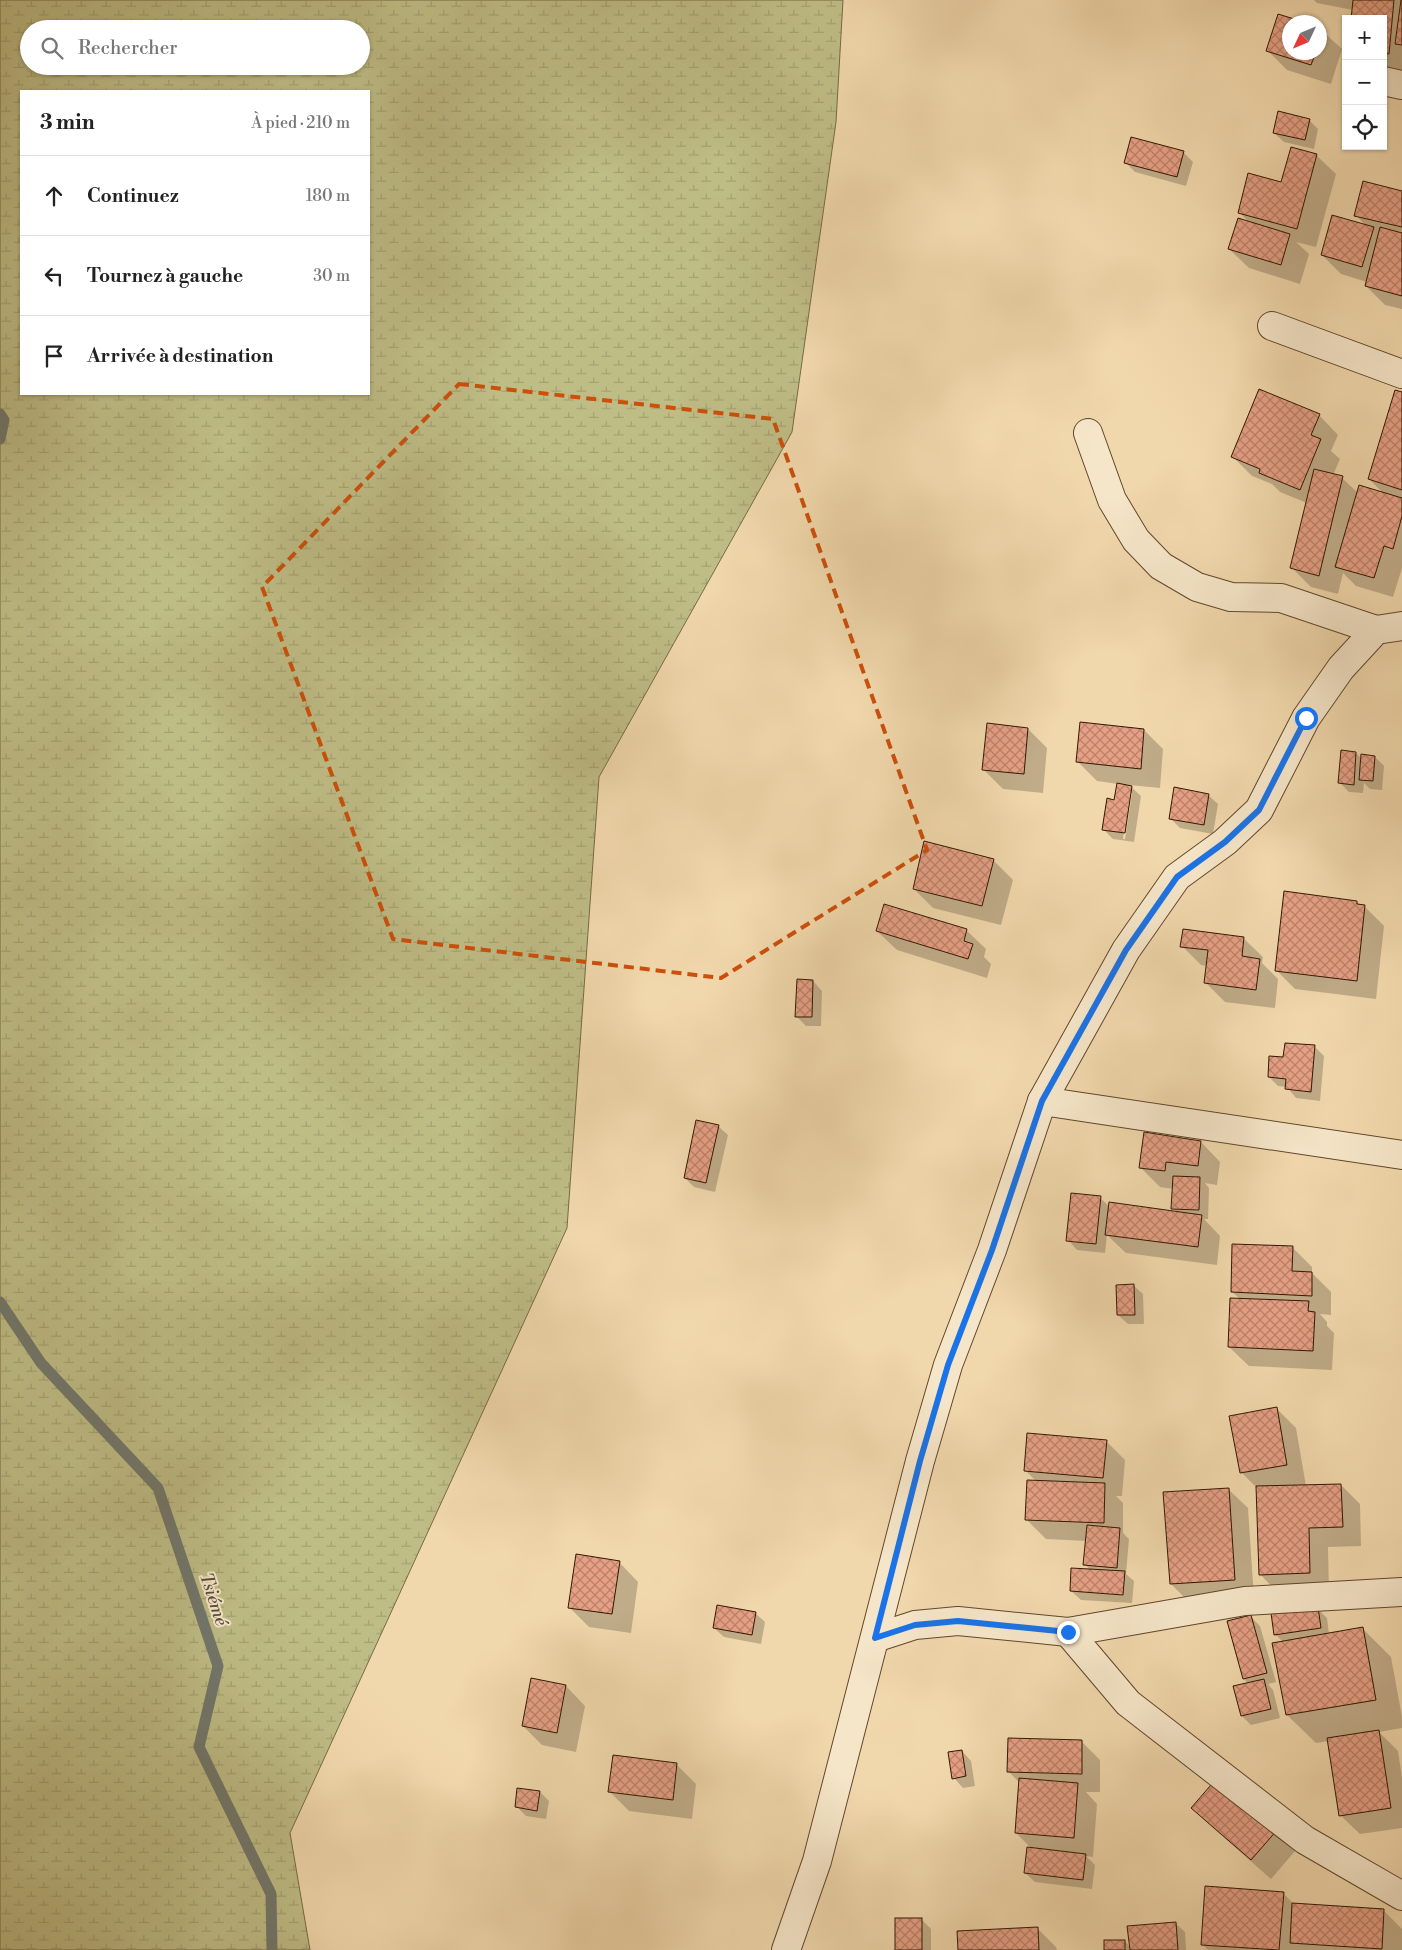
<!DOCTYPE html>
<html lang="fr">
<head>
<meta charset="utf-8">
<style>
  :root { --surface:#fff; --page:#f6f6f6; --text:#222; --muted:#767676; --line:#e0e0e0 }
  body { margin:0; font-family:"Libre Bodoni",serif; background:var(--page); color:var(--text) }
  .controls { position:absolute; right:15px; top:15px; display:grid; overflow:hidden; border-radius:0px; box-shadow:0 1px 4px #0004 }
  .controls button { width:45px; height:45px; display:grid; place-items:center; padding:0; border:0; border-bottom:1px solid var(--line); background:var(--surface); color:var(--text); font:25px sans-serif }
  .compass { position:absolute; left:1282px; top:15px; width:45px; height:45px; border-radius:50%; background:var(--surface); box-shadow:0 1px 4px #0004; rotate:226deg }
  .stop { position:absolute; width:15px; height:15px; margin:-11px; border:4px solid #1a73e8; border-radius:50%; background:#fff }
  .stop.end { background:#1a73e8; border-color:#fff; box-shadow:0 1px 5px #0008 }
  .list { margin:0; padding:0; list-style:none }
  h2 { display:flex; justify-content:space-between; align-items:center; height:65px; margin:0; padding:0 20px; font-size:21px }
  h2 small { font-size:16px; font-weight:400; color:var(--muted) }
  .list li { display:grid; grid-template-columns:32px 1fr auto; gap:15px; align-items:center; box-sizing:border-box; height:80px; padding:0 20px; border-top:1px solid var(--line) }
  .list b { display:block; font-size:19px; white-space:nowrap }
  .list em { font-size:16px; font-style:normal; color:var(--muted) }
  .icon { flex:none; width:28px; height:28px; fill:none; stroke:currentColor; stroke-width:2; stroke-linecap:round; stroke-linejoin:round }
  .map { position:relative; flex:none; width:1402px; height:1950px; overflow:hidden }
  .search { position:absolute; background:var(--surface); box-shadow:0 1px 4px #0004; left:20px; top:20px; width:350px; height:55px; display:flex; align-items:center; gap:12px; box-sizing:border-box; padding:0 18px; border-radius:28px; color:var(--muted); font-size:19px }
  .panel { position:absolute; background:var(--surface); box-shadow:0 1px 4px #0004; left:20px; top:90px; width:350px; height:305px; border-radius:0px }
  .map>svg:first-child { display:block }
</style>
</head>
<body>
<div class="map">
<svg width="1402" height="1950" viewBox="0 0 1402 1950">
  <defs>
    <pattern id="wetland-marsh" width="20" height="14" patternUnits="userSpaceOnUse" patternTransform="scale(1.25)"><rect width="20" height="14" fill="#bfbd86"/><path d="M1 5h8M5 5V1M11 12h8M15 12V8" fill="none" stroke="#a5a272"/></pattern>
    <pattern id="building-cross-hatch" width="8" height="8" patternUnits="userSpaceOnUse" patternTransform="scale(1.25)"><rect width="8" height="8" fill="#e6a085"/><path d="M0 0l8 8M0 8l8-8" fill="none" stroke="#bb816a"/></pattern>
  </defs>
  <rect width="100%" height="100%" fill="#f1d8ac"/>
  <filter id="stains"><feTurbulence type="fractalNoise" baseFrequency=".004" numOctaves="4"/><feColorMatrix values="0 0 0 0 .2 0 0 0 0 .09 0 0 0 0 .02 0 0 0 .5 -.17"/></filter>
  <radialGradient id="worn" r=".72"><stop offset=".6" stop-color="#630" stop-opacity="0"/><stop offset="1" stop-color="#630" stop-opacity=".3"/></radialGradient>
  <!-- wetland -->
  <path fill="url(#wetland-marsh)" stroke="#786a44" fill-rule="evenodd" d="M 0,0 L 843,0 L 836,122 L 792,432 L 599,777 L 567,1228 L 290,1833 L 310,1950 L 0,1950 ZM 29,29 L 361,29 L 361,66 L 29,66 ZM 21,91 L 369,91 L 369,394 L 21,394 Z"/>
  <!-- shadow -->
  <g fill="#0003" fill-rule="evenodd">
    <path d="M 1314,0 L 1402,0 L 1402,72 L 1383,70 L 1383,19 L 1353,10 L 1317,3 Z"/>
    <path d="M 1279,16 L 1300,22 L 1290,22 L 1290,52 L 1320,52 L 1320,29 L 1342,49 L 1331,84 L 1287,70 L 1268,51 Z"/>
    <path d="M 1309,120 L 1318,129 L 1314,149 L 1284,142 L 1274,133 Z"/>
    <path d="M 1183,152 L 1193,162 L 1186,186 L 1135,172 L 1126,163 Z"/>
    <path d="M 1316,155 L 1336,174 L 1316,247 L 1296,242 L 1309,254 L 1300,284 L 1249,268 L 1229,249 L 1249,222 L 1239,212 L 1282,184 Z"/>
    <path d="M 1402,192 L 1402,309 L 1385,305 L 1366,286 L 1367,282 L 1341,274 L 1322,255 L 1367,227 L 1356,215 Z"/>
    <path d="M 1402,393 L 1402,568 L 1393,597 L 1356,586 L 1343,573 L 1338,594 L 1311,587 L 1292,568 L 1307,503 L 1280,492 L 1272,484 L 1252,476 L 1233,457 L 1319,415 L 1338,435 L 1331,451 L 1340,459 L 1333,475 L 1342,478 L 1358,493 L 1385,495 L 1369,479 Z"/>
    <path d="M 1028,729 L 1047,748 L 1043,793 L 1003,789 L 983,769 Z"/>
    <path d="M 1144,730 L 1163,749 L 1160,788 L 1129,785 L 1141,796 L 1134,842 L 1113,839 L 1103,829 L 1115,801 L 1118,784 L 1097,781 L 1078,762 ZM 1129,793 L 1132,793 L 1125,839 L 1123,839 Z"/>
    <path d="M 1356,753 L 1362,759 L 1375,757 L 1384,766 L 1382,790 L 1370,789 L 1364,783 L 1363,793 L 1349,792 L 1339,782 Z"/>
    <path d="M 1208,795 L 1218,804 L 1213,834 L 1180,828 L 1170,818 Z"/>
    <path d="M 993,860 L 1013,880 L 1001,925 L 933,908 L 914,889 Z"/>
    <path d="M 1357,902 L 1361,906 L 1365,907 L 1384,926 L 1376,999 L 1295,989 L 1276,970 Z"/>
    <path d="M 966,930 L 986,949 L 984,957 L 991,964 L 987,978 L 897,950 L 877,931 Z"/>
    <path d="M 1243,938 L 1263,957 L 1262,963 L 1278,979 L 1275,1008 L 1225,1002 L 1205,982 L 1207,966 L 1201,965 L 1182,946 Z"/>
    <path d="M 813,981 L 822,991 L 821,1026 L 806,1026 L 796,1016 Z"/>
    <path d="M 1314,1046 L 1324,1056 L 1320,1101 L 1296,1098 L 1287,1087 L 1278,1086 L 1269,1077 L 1284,1058 Z"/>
    <path d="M 718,1126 L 728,1135 L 715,1192 L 694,1187 L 685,1178 Z"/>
    <path d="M 1145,1134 L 1201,1142 L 1220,1162 L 1217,1185 L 1205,1183 L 1209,1188 L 1208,1219 L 1204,1219 L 1220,1236 L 1217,1265 L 1126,1253 L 1107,1235 L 1105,1253 L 1077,1250 L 1068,1240 L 1100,1198 L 1110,1207 L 1178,1213 L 1173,1208 L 1174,1189 L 1160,1187 L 1141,1168 Z"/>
    <path d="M 1293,1248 L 1312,1267 L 1312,1273 L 1331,1292 L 1331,1315 L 1320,1314 L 1327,1322 L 1327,1326 L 1334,1333 L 1332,1370 L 1249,1366 L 1229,1347 L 1240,1299 L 1232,1292 Z"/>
    <path d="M 1133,1285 L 1143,1294 L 1144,1324 L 1128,1324 L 1118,1315 Z"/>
    <path d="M 1277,1409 L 1296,1428 L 1306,1486 L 1341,1485 L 1360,1504 L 1361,1546 L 1328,1547 L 1329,1592 L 1279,1594 L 1260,1574 L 1257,1488 L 1241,1472 Z"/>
    <path d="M 1106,1441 L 1125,1460 L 1122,1496 L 1116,1496 L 1123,1503 L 1123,1533 L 1129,1539 L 1126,1574 L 1134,1581 L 1132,1603 L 1081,1600 L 1071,1591 L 1090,1570 L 1085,1564 L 1087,1541 L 1046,1539 L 1027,1520 L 1037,1482 L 1025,1470 Z"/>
    <path d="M 1228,1489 L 1248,1508 L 1254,1598 L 1190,1603 L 1171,1584 Z"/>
    <path d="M 619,1562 L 638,1582 L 631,1633 L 589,1627 L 569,1607 Z"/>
    <path d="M 1318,1609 L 1327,1618 L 1329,1634 L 1362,1628 L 1391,1657 L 1402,1717 L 1402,1728 L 1379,1732 L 1398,1751 L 1402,1777 L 1402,1828 L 1360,1834 L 1340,1815 L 1329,1741 L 1316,1743 L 1287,1715 L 1274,1644 L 1283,1642 L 1275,1634 Z"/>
    <path d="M 755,1613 L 765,1622 L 761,1644 L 724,1637 L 714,1628 Z"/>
    <path d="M 1250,1616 L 1260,1626 L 1276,1682 L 1268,1684 L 1273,1690 L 1280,1718 L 1251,1725 L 1242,1716 L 1249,1684 L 1244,1679 Z"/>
    <path d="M 566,1686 L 585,1706 L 576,1752 L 542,1745 L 523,1726 Z"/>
    <path d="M 1081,1741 L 1100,1760 L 1100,1792 L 1086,1792 L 1097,1804 L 1093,1857 L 1086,1856 L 1095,1865 L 1092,1889 L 1035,1882 L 1025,1873 L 1032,1849 L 1016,1833 L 1020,1783 L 1009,1772 Z"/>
    <path d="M 962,1751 L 971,1761 L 975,1786 L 963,1788 L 954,1778 Z"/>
    <path d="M 676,1764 L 696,1784 L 692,1819 L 629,1811 L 610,1792 Z"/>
    <path d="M 1217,1779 L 1296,1850 L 1271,1879 L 1212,1827 L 1192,1808 Z"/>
    <path d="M 540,1792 L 549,1801 L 546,1819 L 526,1816 L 516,1806 Z"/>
    <path d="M 1283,1893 L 1294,1904 L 1383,1910 L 1402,1929 L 1402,1950 L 1208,1950 L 1202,1944 Z"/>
    <path d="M 921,1919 L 931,1929 L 931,1950 L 897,1950 Z"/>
    <path d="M 1175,1923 L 1185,1932 L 1186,1950 L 1106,1950 L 1125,1941 L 1130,1947 Z"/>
    <path d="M 1037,1928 L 1056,1947 L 1057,1950 L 960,1950 Z"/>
  </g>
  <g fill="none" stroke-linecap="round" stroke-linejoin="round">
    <!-- stream -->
    <g stroke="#72786c" stroke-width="11">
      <path d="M 0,414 L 4,420 L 0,439"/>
      <path d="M 0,1302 L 41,1363 L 158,1488 L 218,1666 L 199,1747 L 271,1894 L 272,1950"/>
    </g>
  </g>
  <!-- building -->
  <g fill="url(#building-cross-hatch)" stroke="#321701">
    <path d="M 1353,0 L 1394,0 L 1389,54 L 1383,53 L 1383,19 L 1351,19 Z"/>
    <path d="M 1401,0 L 1402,0 L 1402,45 L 1395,44 Z"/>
    <path d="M 1278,14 L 1304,22 L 1290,22 L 1290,52 L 1316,52 L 1311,65 L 1266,51 Z"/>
    <path d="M 1320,28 L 1323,29 L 1320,41 Z"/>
    <path d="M 1278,111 L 1310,119 L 1305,140 L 1273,133 Z"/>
    <path d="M 1131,137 L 1184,151 L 1177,177 L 1124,163 Z"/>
    <path d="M 1291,147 L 1317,154 L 1297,229 L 1238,213 L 1248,173 L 1281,182 Z"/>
    <path d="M 1363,181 L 1402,191 L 1402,227 L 1354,216 Z"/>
    <path d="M 1332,215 L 1374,227 L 1362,267 L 1321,255 Z"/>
    <path d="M 1238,218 L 1290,234 L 1281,265 L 1228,249 Z"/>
    <path d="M 1380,227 L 1402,233 L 1402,296 L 1365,286 Z"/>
    <path d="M 1259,389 L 1320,414 L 1311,435 L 1321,439 L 1300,490 L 1259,473 L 1260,469 L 1231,457 Z"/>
    <path d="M 1395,390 L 1402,392 L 1402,490 L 1368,479 Z"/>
    <path d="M 1314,469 L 1343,476 L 1319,576 L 1290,568 Z"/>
    <path d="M 1359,485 L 1402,498 L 1402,516 L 1393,549 L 1384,546 L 1374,578 L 1335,567 Z"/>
    <path d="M 1080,722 L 1144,729 L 1141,769 L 1076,762 Z"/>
    <path d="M 987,723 L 1028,728 L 1024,774 L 982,770 Z"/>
    <path d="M 1341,750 L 1356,752 L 1354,785 L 1338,783 Z"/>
    <path d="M 1361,754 L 1375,756 L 1373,781 L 1359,780 Z"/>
    <path d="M 1117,783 L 1132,786 L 1125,833 L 1102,830 L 1107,798 L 1114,800 Z"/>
    <path d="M 1174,787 L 1209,794 L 1204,825 L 1169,819 Z"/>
    <path d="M 924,841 L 994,859 L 982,906 L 913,889 Z"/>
    <path d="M 1284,891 L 1357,901 L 1357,904 L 1365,905 L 1357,981 L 1275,971 Z"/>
    <path d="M 884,904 L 967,929 L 964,941 L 973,944 L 968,959 L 876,931 Z"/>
    <path d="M 1183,929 L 1244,937 L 1242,956 L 1260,959 L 1256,990 L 1204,983 L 1208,950 L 1180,947 Z"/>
    <path d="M 797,979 L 813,980 L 812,1017 L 795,1017 Z"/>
    <path d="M 1285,1043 L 1315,1045 L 1311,1092 L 1285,1089 L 1286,1079 L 1268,1077 L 1269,1056 L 1283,1057 Z"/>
    <path d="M 696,1120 L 719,1125 L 706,1183 L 684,1178 Z"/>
    <path d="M 1144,1132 L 1201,1141 L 1198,1166 L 1166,1162 L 1165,1171 L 1139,1168 Z"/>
    <path d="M 1173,1176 L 1200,1177 L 1199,1210 L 1171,1209 Z"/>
    <path d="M 1071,1193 L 1101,1196 L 1096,1244 L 1066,1241 Z"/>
    <path d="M 1109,1202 L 1202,1215 L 1198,1247 L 1105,1235 Z"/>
    <path d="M 1232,1244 L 1293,1246 L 1292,1271 L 1312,1272 L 1312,1296 L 1231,1292 Z"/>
    <path d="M 1134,1284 L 1135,1315 L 1117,1315 L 1116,1285 Z"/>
    <path d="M 1230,1298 L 1309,1301 L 1308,1311 L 1315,1312 L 1313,1351 L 1228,1347 Z"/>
    <path d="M 1277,1407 L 1287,1465 L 1240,1473 L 1229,1416 Z"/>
    <path d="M 1027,1433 L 1107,1440 L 1103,1478 L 1024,1471 Z"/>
    <path d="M 1027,1480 L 1105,1483 L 1104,1523 L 1025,1520 Z"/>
    <path d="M 1341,1484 L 1343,1527 L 1309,1528 L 1310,1573 L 1259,1575 L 1256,1486 Z"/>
    <path d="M 1229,1488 L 1235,1580 L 1170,1584 L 1163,1492 Z"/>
    <path d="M 1087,1525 L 1120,1528 L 1117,1568 L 1083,1565 Z"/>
    <path d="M 576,1554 L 620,1561 L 612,1614 L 568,1608 Z"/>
    <path d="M 1071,1568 L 1125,1571 L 1123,1595 L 1070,1591 Z"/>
    <path d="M 717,1605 L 756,1612 L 752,1635 L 713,1628 Z"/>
    <path d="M 1318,1607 L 1321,1628 L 1274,1635 L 1271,1613 Z"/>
    <path d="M 1251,1615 L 1267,1673 L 1243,1679 L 1227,1621 Z"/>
    <path d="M 1363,1627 L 1376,1700 L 1286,1715 L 1272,1643 Z"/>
    <path d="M 531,1678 L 566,1685 L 557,1733 L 522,1726 Z"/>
    <path d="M 1264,1679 L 1271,1709 L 1241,1716 L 1233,1686 Z"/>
    <path d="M 1379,1730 L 1391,1808 L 1339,1816 L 1327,1738 Z"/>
    <path d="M 1008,1738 L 1082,1740 L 1082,1774 L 1007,1772 Z"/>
    <path d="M 962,1750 L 966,1776 L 952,1779 L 948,1752 Z"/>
    <path d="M 613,1755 L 677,1763 L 673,1800 L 608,1792 Z"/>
    <path d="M 1019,1778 L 1078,1783 L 1074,1838 L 1015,1833 Z"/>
    <path d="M 1217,1778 L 1278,1829 L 1251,1860 L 1191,1808 Z"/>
    <path d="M 517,1788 L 540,1791 L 537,1811 L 515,1807 Z"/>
    <path d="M 1027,1847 L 1086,1854 L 1083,1880 L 1024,1873 Z"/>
    <path d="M 1205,1886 L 1284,1892 L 1279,1950 L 1201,1945 Z"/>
    <path d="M 1292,1903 L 1384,1909 L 1382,1949 L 1290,1943 Z"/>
    <rect x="895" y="1918" width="27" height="32"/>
    <path d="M 1176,1922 L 1178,1950 L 1130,1950 L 1127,1926 Z"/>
    <path d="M 1038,1927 L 1039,1950 L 958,1950 L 957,1931 Z"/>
    <rect x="1104" y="1940" width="21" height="10"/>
  </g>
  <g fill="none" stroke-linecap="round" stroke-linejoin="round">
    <defs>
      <g id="street">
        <path d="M 1383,81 L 1402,85"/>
        <path d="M 1272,326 L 1402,374"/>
        <path d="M 1088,433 L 1112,500 L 1136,540 L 1161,566 L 1197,587 L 1231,597 L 1281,598 L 1376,630"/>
        <path d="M 1042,1101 L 1402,1155"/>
        <path d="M 1068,1632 L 1128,1703 L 1305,1840 L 1402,1896"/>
        <path d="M 875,1638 L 915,1625 L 958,1621 L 1068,1632 L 1245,1601 L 1402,1592"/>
        <path d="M 786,1950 L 817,1861 L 920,1461 L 948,1365 L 992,1250 L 1042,1101 L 1126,950 L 1177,877 L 1225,842 L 1259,810 L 1306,718 L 1341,668 L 1376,630 L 1402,626"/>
      </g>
    </defs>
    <!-- street casing -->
    <use href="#street" stroke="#62472c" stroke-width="30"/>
    <!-- street -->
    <use href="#street" stroke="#f6e6c9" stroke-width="28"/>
  </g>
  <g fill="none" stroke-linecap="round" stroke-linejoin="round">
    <!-- route -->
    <path stroke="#1a73e8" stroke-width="6" d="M 1068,1632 L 958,1621 L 915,1625 L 875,1638 L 920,1461 L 948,1365 L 992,1250 L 1042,1101 L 1126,950 L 1177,877 L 1225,842 L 1259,810 L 1306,718"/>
  </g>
  <!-- marked area -->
  <path fill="none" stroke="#cd4f0a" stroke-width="4" stroke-dasharray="10 6" stroke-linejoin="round" d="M 459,384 L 773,419 L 927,850 L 721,978 L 393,939 L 262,587 Z"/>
  <g text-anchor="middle" stroke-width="4" stroke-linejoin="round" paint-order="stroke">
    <!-- water labels -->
    <g font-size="18" font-style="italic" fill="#574f3f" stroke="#f6e6c9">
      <text transform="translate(214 1599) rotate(72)" y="6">Tsiémé</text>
    </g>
  </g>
  <rect width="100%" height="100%" filter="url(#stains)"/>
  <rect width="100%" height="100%" fill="url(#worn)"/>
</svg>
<div class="controls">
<button>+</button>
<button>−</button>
<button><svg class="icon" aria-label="locate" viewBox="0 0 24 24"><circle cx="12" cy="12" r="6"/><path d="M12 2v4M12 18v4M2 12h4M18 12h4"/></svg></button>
</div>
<svg class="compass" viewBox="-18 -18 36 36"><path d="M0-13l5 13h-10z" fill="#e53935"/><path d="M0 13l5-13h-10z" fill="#767676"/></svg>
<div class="stop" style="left:1306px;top:718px"></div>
<div class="stop end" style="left:1068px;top:1632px"></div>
<div class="search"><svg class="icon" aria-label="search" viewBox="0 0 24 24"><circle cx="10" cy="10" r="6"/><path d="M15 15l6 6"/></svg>Rechercher</div>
<section class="panel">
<h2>3 min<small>À pied · 210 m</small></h2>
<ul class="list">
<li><svg class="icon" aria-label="ahead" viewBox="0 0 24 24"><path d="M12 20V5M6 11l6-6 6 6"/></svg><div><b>Continuez</b></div><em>180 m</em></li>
<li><svg class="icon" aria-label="left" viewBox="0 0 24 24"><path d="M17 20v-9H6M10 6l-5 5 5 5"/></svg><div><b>Tournez à gauche</b></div><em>30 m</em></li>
<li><svg class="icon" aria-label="arrive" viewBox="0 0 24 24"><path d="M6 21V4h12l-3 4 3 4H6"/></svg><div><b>Arrivée à destination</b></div></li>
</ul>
</section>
</div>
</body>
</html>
